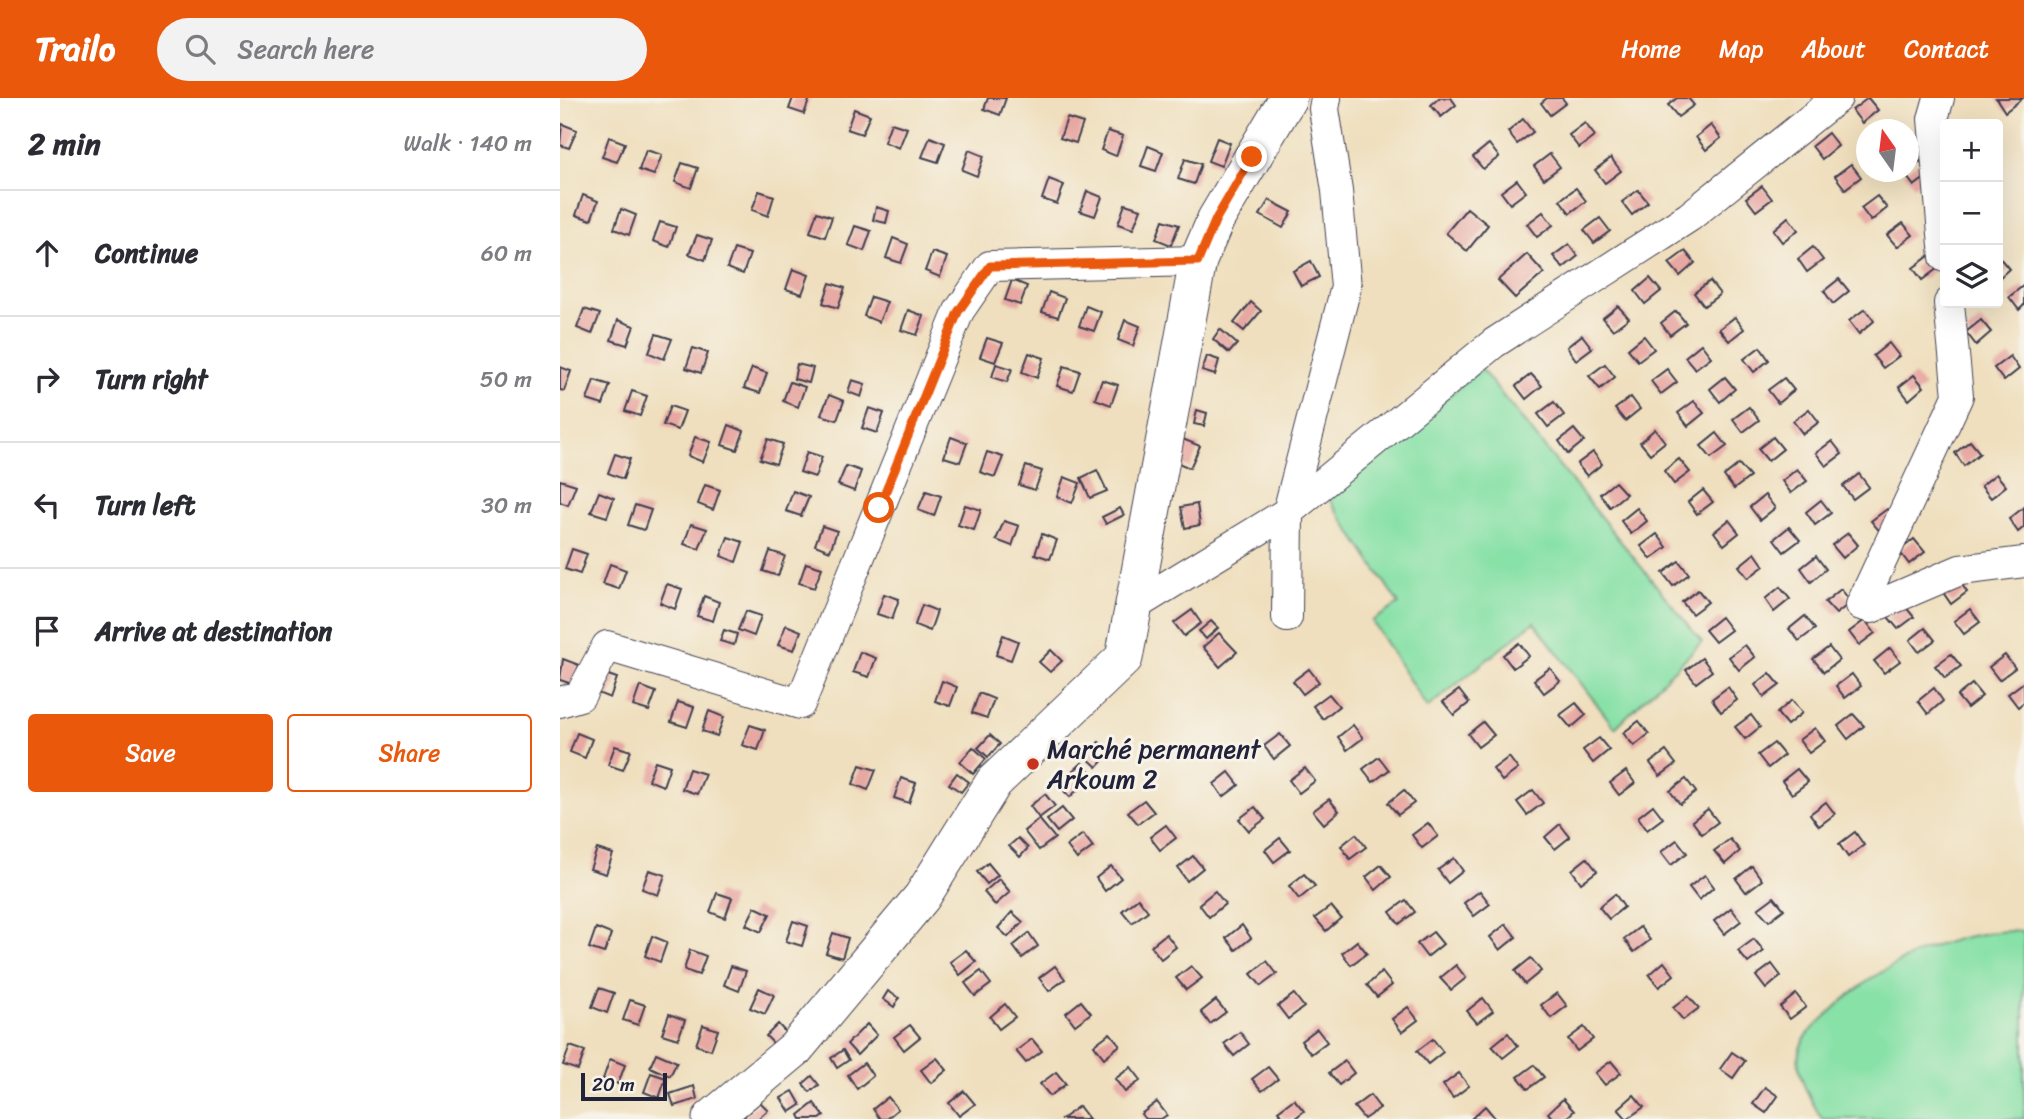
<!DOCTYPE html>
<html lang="en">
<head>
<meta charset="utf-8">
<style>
  :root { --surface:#fff; --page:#f2f2f3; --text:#2b2b33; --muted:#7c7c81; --line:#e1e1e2; --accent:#ea580c }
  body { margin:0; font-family:Sriracha,sans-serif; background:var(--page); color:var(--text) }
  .controls { position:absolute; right:21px; top:21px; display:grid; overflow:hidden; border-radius:7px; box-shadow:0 7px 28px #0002 }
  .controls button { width:63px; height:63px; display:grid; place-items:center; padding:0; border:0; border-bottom:2px solid var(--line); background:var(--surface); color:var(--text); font:35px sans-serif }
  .compass { position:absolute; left:1296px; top:21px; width:63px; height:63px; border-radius:50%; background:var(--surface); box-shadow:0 7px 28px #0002; rotate:346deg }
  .scale { position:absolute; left:21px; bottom:18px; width:86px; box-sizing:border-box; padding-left:7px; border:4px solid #22223b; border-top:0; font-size:19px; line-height:24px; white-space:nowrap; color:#22223b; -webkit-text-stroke:5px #f7f3e8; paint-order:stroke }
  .stop { position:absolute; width:21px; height:21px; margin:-16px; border:5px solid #ea580c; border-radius:50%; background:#fff }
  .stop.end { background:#ea580c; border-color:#fff; box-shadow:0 2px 7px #0008 }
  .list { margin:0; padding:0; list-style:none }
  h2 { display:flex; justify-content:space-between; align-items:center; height:91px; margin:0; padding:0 28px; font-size:30px }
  h2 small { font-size:23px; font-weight:400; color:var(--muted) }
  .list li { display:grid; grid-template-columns:46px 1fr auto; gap:21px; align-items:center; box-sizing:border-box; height:126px; padding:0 28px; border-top:2px solid var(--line) }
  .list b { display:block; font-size:26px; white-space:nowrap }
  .list em { font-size:23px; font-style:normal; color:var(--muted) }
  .actions { display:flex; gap:14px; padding:21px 28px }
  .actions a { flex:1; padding:16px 0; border:2px solid var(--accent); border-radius:7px; text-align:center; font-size:24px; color:var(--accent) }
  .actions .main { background:var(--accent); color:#fff }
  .icon { flex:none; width:38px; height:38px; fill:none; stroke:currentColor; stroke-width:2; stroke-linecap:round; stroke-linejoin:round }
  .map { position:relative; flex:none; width:1464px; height:1021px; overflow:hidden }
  header { display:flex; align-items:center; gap:42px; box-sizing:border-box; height:98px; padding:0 35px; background:var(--accent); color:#fff }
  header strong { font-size:33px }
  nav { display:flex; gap:38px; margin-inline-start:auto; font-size:24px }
  .search { width:490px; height:63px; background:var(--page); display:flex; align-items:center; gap:18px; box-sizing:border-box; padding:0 24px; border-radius:38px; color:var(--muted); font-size:26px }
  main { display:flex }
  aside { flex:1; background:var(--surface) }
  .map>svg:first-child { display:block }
</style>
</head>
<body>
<header>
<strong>Trailo</strong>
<div class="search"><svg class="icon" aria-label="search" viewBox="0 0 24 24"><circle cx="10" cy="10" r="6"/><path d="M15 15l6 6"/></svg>Search here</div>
<nav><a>Home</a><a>Map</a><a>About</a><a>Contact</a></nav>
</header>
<main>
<aside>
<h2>2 min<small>Walk · 140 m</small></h2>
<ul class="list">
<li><svg class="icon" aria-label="ahead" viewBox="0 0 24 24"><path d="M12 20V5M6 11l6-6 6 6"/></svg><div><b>Continue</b></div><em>60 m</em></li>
<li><svg class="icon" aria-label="right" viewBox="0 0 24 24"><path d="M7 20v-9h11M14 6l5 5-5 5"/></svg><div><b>Turn right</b></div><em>50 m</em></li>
<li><svg class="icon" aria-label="left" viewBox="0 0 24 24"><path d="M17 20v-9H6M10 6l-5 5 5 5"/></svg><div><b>Turn left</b></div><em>30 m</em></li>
<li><svg class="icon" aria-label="arrive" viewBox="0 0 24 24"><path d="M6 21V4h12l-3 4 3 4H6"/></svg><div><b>Arrive at destination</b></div></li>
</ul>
<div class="actions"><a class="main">Save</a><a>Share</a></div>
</aside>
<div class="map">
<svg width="1464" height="1021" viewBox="0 0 1464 1021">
  <rect width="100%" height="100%" fill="#f7f3e8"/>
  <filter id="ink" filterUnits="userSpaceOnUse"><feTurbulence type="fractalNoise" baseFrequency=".0143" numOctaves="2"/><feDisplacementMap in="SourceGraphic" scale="14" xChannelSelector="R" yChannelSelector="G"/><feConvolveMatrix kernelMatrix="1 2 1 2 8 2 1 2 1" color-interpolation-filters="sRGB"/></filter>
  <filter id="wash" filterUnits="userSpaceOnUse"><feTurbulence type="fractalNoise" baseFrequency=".00686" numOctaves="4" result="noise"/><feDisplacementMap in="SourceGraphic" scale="28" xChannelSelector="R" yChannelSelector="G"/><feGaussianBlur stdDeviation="1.57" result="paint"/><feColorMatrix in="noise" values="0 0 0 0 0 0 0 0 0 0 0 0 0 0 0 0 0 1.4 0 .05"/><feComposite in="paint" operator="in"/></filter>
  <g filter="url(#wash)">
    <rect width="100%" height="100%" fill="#efdfbe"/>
    <!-- green -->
    <g fill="#88e1a7" stroke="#558271" stroke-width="2">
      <path d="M 921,271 L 1142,544 L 1055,630 L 974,524 L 867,610 L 812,523 L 839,506 L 767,398 Z"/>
      <path d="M 1464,833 L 1464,1021 L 1262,1021 C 1251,1003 1233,973 1240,951 C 1243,938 1257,927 1266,918 C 1318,867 1390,831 1464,833 Z"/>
    </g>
    <g id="blocks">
      <!-- building -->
      <g fill="#e7a7a2">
        <path d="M 233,0 L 250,0 L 244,16 L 229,11 Z"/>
        <path d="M 428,0 L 446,0 L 440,17 L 424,11 Z"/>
        <path d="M 879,0 L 891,0 L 896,7 L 881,19 L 871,7 Z"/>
        <path d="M 987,0 L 1002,0 L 1006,5 L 990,17 L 981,5 Z"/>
        <path d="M 1117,0 L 1128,0 L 1134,7 L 1118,19 L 1108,7 Z"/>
        <path d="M 1308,0 L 1318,12 L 1302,25 L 1292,12 Z"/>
        <path d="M 1436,0 L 1463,0 L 1445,14 Z"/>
        <path d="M 294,11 L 310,17 L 302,36 L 287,31 Z"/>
        <path d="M 507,20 L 523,25 L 516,45 L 500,40 Z"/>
        <path d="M 963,21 L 973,34 L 957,46 L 948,34 Z"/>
        <path d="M 331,25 L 347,30 L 339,50 L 324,44 Z"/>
        <path d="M 1025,25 L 1035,38 L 1019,50 L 1009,37 Z"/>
        <path d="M 2,26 L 17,32 L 9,50 L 0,47 Z"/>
        <path d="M 1151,27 L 1161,40 L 1146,52 L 1136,39 Z"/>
        <path d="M 548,33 L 563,38 L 556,58 L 541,52 Z"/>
        <path d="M 1268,35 L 1278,48 L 1262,61 L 1252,48 Z"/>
        <path d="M 49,39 L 65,45 L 57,64 L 42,59 Z"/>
        <path d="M 370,39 L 385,45 L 378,64 L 362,59 Z"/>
        <path d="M 657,40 L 670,45 L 661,68 L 648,63 Z"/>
        <path d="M 929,46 L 939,59 L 923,71 L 913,59 Z"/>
        <path d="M 588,48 L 603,54 L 596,73 L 581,68 Z"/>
        <path d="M 86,52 L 102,57 L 94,77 L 79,72 Z"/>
        <path d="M 409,52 L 424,58 L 417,78 L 402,72 Z"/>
        <path d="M 990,56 L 1000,69 L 984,81 L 974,68 Z"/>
        <path d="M 1051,60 L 1061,73 L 1045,85 L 1035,72 Z"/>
        <path d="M 625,61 L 641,66 L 634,86 L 618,81 Z"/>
        <path d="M 1360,63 L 1370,76 L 1354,88 L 1344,75 Z"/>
        <path d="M 122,65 L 138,70 L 131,90 L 115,84 Z"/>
        <path d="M 1291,66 L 1301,79 L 1285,91 L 1275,78 Z"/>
        <path d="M 489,81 L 504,87 L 497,106 L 482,101 Z"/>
        <path d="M 957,82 L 966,94 L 950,106 L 941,94 Z"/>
        <path d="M 1202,88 L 1212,101 L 1196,113 L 1186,100 Z"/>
        <path d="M 1016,90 L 1026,103 L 1010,115 L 1000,102 Z"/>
        <path d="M 1078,92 L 1088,104 L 1072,117 L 1062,104 Z"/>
        <path d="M 199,93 L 214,98 L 208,118 L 192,112 Z"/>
        <path d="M 527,93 L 542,99 L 535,118 L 520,113 Z"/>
        <path d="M 23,97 L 38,103 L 31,122 L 16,117 Z"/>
        <path d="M 1317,98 L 1327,110 L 1311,123 L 1301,110 Z"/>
        <path d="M 709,102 L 732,114 L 723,130 L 700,117 Z"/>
        <path d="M 565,106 L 581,111 L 573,131 L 558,126 Z"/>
        <path d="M 316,109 L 329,113 L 326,125 L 313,122 Z"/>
        <path d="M 907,110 L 928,127 L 907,153 L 886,135 Z"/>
        <path d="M 61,111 L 76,117 L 69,137 L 54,131 Z"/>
        <path d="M 257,114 L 272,119 L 265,139 L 250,134 Z"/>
        <path d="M 983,114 L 993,127 L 977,139 L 967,126 Z"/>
        <path d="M 1228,119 L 1238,132 L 1222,144 L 1213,132 Z"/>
        <path d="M 1040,120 L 1050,133 L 1034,145 L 1024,132 Z"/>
        <path d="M 603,122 L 619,127 L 611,147 L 596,141 Z"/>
        <path d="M 100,124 L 116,129 L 109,149 L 93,143 Z"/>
        <path d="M 1343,125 L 1353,137 L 1337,149 L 1327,137 Z"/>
        <path d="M 295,128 L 311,133 L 304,153 L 288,147 Z"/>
        <path d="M 137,137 L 152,142 L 145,162 L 129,156 Z"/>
        <path d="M 333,140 L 348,146 L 341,165 L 326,160 Z"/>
        <path d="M 1009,146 L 1018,158 L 1003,170 L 993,158 Z"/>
        <path d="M 1253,149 L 1263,162 L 1247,174 L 1238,161 Z"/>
        <path d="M 174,151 L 190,156 L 183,176 L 167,170 Z"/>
        <path d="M 1125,153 L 1135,165 L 1120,178 L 1109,165 Z"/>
        <path d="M 372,154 L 387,159 L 380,179 L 365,173 Z"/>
        <path d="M 967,156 L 984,175 L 955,200 L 938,182 Z"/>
        <path d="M 1369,158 L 1378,170 L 1362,182 L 1353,170 Z"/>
        <path d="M 1439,159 L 1449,171 L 1438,181 L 1438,160 Z"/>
        <path d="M 751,163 L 759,179 L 741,188 L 733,173 Z"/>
        <path d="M 233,171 L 249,177 L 242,196 L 226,191 Z"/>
        <path d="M 1090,180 L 1101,193 L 1085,206 L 1075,193 Z"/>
        <path d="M 1279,181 L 1289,193 L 1273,206 L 1264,193 Z"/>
        <path d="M 452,182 L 467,188 L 460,207 L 445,202 Z"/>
        <path d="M 1150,183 L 1160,196 L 1144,208 L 1134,195 Z"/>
        <path d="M 270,185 L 285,190 L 278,210 L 263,205 Z"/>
        <path d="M 1464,187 L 1464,207 L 1459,212 L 1449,199 Z"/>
        <path d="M 489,194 L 505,200 L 498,219 L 482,214 Z"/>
        <path d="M 311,199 L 327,204 L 319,224 L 304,218 Z"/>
        <path d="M 691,204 L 701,213 L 684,233 L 674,225 Z"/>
        <path d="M 526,208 L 541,214 L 534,233 L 519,228 Z"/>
        <path d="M 1058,208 L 1069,220 L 1053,232 L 1043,220 Z"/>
        <path d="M 24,211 L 40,216 L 32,236 L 17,230 Z"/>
        <path d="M 1305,211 L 1314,223 L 1299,236 L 1289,223 Z"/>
        <path d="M 348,212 L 364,218 L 357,237 L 341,232 Z"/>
        <path d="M 1116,213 L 1126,225 L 1110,237 L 1101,225 Z"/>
        <path d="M 1175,219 L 1184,231 L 1169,243 L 1159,231 Z"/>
        <path d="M 58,222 L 74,228 L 67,247 L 51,242 Z"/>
        <path d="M 565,222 L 580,228 L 573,248 L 558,242 Z"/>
        <path d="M 1421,222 L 1431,234 L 1416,247 L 1406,234 Z"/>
        <path d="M 660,231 L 677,246 L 669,255 L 653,241 Z"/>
        <path d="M 96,236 L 112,241 L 104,261 L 89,255 Z"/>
        <path d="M 1022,237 L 1032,250 L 1016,262 L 1007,249 Z"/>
        <path d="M 1084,238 L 1094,251 L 1078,263 L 1068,251 Z"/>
        <path d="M 427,240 L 443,245 L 435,264 L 420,259 Z"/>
        <path d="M 1329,245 L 1339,258 L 1323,270 L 1313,258 Z"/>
        <path d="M 1141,246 L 1151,259 L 1135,271 L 1125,259 Z"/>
        <path d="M 1200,249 L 1209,262 L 1194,274 L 1184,261 Z"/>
        <path d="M 133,250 L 148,255 L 141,275 L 126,270 Z"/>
        <path d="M 469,255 L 484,260 L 477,280 L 462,274 Z"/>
        <path d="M 647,258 L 659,262 L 655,277 L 642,273 Z"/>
        <path d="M 1450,258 L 1459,271 L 1444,283 L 1434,270 Z"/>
        <path d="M 237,266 L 253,270 L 249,285 L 234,281 Z"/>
        <path d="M 436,266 L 452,271 L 447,284 L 432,279 Z"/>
        <path d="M 1045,266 L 1055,279 L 1040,291 L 1029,278 Z"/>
        <path d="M 504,268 L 520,273 L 513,293 L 497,288 Z"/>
        <path d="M 0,269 L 11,273 L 4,293 L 0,292 Z"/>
        <path d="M 192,270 L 207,275 L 200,295 L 184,290 Z"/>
        <path d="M 1107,271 L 1117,284 L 1101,296 L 1091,283 Z"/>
        <path d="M 971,276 L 982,288 L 966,301 L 956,288 Z"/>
        <path d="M 1354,277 L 1364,289 L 1349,302 L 1339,289 Z"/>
        <path d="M 1165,279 L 1175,291 L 1160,304 L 1150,291 Z"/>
        <path d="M 1224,280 L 1234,292 L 1218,305 L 1208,292 Z"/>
        <path d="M 34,282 L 50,287 L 43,307 L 27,302 Z"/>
        <path d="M 292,282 L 305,286 L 301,299 L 288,294 Z"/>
        <path d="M 542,282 L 558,287 L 551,307 L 535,301 Z"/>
        <path d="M 230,284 L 245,289 L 238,309 L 223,303 Z"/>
        <path d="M 72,293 L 87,298 L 80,318 L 65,313 Z"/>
        <path d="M 269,297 L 284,303 L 277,322 L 261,317 Z"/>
        <path d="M 1071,299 L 1080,311 L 1065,323 L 1055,311 Z"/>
        <path d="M 1134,303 L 1144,315 L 1128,328 L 1118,315 Z"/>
        <path d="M 994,304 L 1004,317 L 988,329 L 978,316 Z"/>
        <path d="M 110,308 L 125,313 L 118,332 L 103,327 Z"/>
        <path d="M 1189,309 L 1199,322 L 1183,334 L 1173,321 Z"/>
        <path d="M 309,310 L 324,315 L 317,335 L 302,330 Z"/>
        <path d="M 1249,311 L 1259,324 L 1243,336 L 1233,323 Z"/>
        <path d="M 637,312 L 647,315 L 644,328 L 634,326 Z"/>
        <path d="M 169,327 L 184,333 L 177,352 L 162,347 Z"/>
        <path d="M 1014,331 L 1024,343 L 1008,356 L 999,343 Z"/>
        <path d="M 1095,331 L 1105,344 L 1090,356 L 1080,344 Z"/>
        <path d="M 1157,335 L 1167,348 L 1151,360 L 1141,348 Z"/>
        <path d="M 135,339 L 151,344 L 143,364 L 128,358 Z"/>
        <path d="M 391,339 L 407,345 L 400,364 L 384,359 Z"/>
        <path d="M 1213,339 L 1223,351 L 1208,363 L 1198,351 Z"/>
        <path d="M 620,340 L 640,348 L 630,370 L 611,362 Z"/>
        <path d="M 208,341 L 223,346 L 216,366 L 200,361 Z"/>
        <path d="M 1272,343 L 1282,356 L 1266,368 L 1256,355 Z"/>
        <path d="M 1410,343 L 1420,355 L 1404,368 L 1395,355 Z"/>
        <path d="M 247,354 L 262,359 L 255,379 L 240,374 Z"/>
        <path d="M 427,354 L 443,359 L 435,379 L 420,374 Z"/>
        <path d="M 1033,354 L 1042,366 L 1027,378 L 1017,366 Z"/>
        <path d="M 55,356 L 70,361 L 63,381 L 48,375 Z"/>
        <path d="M 1119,361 L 1130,374 L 1114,386 L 1104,373 Z"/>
        <path d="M 1179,366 L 1190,379 L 1174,391 L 1164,378 Z"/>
        <path d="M 286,368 L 301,373 L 294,393 L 278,387 Z"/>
        <path d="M 466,368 L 482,373 L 475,392 L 459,387 Z"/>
        <path d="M 1237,371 L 1247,383 L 1231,395 L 1222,383 Z"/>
        <path d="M 537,372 L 547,393 L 530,400 L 521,380 Z"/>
        <path d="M 1299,376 L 1309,389 L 1293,401 L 1283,388 Z"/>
        <path d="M 1436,376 L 1446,388 L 1431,400 L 1421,388 Z"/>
        <path d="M 504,379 L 520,385 L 512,405 L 497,399 Z"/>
        <path d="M 0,382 L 16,387 L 8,407 L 0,404 Z"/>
        <path d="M 1055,384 L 1066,396 L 1050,409 L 1040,396 Z"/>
        <path d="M 145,387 L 160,392 L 153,412 L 138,406 Z"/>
        <path d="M 1143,392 L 1153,404 L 1137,416 L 1128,404 Z"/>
        <path d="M 233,393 L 249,399 L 241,418 L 226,413 Z"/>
        <path d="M 366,393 L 381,398 L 374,418 L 358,412 Z"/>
        <path d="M 39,394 L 54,400 L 47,419 L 31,414 Z"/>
        <path d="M 1205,397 L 1215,410 L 1200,422 L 1190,409 Z"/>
        <path d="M 1261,402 L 1271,415 L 1255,427 L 1246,414 Z"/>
        <path d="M 637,406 L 640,427 L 625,430 L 621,409 Z"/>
        <path d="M 75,407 L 91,412 L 84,432 L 68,427 Z"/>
        <path d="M 405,407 L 421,412 L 414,432 L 398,427 Z"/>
        <path d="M 1464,409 L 1464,429 L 1458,434 L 1449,421 Z"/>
        <path d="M 560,410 L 564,417 L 546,426 L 542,419 Z"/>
        <path d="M 1077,410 L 1087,423 L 1071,436 L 1061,423 Z"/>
        <path d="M 1327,411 L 1337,423 L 1321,435 L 1311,423 Z"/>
        <path d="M 1169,422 L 1179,435 L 1164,447 L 1154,434 Z"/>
        <path d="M 444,423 L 459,428 L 452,448 L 436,442 Z"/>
        <path d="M 131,426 L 147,431 L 139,451 L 124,446 Z"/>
        <path d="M 262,428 L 277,433 L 270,453 L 255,447 Z"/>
        <path d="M 1229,429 L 1240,442 L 1224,454 L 1214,441 Z"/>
        <path d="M 1288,435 L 1298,447 L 1283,460 L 1272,447 Z"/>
        <path d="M 482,436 L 497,442 L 490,461 L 475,456 Z"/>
        <path d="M 1097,436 L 1107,449 L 1091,461 L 1081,448 Z"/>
        <path d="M 168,439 L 183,444 L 176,464 L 161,458 Z"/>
        <path d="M 1354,441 L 1365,454 L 1349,466 L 1339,453 Z"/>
        <path d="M 12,451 L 27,456 L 20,476 L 5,471 Z"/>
        <path d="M 210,453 L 225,458 L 218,478 L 203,473 Z"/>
        <path d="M 1195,455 L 1204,468 L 1188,480 L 1179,468 Z"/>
        <path d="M 1256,458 L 1266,471 L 1251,484 L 1241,470 Z"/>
        <path d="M 1119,463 L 1129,476 L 1113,488 L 1103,475 Z"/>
        <path d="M 246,465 L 262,470 L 254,490 L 239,485 Z"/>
        <path d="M 50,466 L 66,472 L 59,491 L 43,486 Z"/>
        <path d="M 1398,481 L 1407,494 L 1391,506 L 1382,493 Z"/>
        <path d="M 107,486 L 122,491 L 115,511 L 100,505 Z"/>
        <path d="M 1220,489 L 1230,501 L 1214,514 L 1205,501 Z"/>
        <path d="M 1281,491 L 1291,504 L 1276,516 L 1265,504 Z"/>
        <path d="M 1138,492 L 1148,504 L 1132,516 L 1122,504 Z"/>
        <path d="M 324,496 L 339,501 L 332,521 L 317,516 Z"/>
        <path d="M 144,498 L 159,504 L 153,523 L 137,518 Z"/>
        <path d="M 362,507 L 377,513 L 370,533 L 355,527 Z"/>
        <path d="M 1344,507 L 1354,519 L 1338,531 L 1328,519 Z"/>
        <path d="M 1410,511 L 1420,524 L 1404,536 L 1394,523 Z"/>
        <path d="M 632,512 L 641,525 L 624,538 L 614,525 Z"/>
        <path d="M 186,513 L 201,518 L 194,538 L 178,532 Z"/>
        <path d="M 1245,518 L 1255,531 L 1239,543 L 1229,531 Z"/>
        <path d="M 1161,519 L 1171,532 L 1155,544 L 1145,532 Z"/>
        <path d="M 1305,522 L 1315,535 L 1299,547 L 1289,534 Z"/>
        <path d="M 651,523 L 658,530 L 646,541 L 639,533 Z"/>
        <path d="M 226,527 L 241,533 L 234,552 L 218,547 Z"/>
        <path d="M 1365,530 L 1375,542 L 1359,554 L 1350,542 Z"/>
        <path d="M 164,532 L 177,536 L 174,547 L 160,543 Z"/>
        <path d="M 659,535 L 677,554 L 660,569 L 643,549 Z"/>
        <path d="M 443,537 L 458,543 L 451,562 L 436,557 Z"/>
        <path d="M 959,545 L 969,558 L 953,570 L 943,557 Z"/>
        <path d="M 1185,547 L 1195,559 L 1179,572 L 1169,559 Z"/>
        <path d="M 1269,549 L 1279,562 L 1264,574 L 1253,561 Z"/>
        <path d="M 1330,550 L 1340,563 L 1324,575 L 1314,563 Z"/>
        <path d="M 491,552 L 502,563 L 490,574 L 479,564 Z"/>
        <path d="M 300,554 L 316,560 L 309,579 L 293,574 Z"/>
        <path d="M 1391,556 L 1401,568 L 1385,580 L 1375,568 Z"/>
        <path d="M 1445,557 L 1455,570 L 1439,582 L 1429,569 Z"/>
        <path d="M 1142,560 L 1152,573 L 1136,585 L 1126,572 Z"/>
        <path d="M 3,561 L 19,567 L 12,586 L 0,582 Z"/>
        <path d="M 990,570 L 1000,583 L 984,595 L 974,582 Z"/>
        <path d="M 749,571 L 759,584 L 743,596 L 733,583 Z"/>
        <path d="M 42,575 L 57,580 L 50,600 L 35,594 Z"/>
        <path d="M 1210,575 L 1220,587 L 1204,599 L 1195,587 Z"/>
        <path d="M 1292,576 L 1301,588 L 1285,600 L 1276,588 Z"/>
        <path d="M 382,583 L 397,589 L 390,608 L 375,603 Z"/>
        <path d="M 1464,584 L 1464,604 L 1458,609 L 1448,596 Z"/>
        <path d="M 1412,586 L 1422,598 L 1407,610 L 1397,598 Z"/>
        <path d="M 80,588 L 96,594 L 89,613 L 73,608 Z"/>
        <path d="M 1168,589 L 1177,602 L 1161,614 L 1152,601 Z"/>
        <path d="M 1374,590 L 1383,603 L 1368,616 L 1358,603 Z"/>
        <path d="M 899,592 L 909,605 L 894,617 L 883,604 Z"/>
        <path d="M 419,595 L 434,601 L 427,620 L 412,615 Z"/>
        <path d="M 769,596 L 779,608 L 763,621 L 753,608 Z"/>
        <path d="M 1232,602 L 1242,615 L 1227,627 L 1217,615 Z"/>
        <path d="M 118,604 L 134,609 L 127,629 L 111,624 Z"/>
        <path d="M 1016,605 L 1026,617 L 1011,630 L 1000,617 Z"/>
        <path d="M 149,613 L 164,619 L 157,638 L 142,633 Z"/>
        <path d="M 1293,616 L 1304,628 L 1288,641 L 1278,628 Z"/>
        <path d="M 1191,617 L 1200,629 L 1185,641 L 1175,629 Z"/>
        <path d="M 1079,623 L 1089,636 L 1074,648 L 1063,635 Z"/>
        <path d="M 923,624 L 934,637 L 918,649 L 908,636 Z"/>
        <path d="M 190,627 L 205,632 L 198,652 L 182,647 Z"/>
        <path d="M 793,627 L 803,640 L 787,652 L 778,639 Z"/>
        <path d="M 1255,630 L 1265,643 L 1249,655 L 1239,642 Z"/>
        <path d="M 17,635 L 32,641 L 25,660 L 10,654 Z"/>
        <path d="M 720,636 L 730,648 L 714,661 L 704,648 Z"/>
        <path d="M 430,637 L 440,646 L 428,659 L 418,650 Z"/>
        <path d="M 1039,640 L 1049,652 L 1033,665 L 1023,652 Z"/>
        <path d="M 539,644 L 550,654 L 537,669 L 525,658 Z"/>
        <path d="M 1214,645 L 1224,657 L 1208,670 L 1198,657 Z"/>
        <path d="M 55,648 L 71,653 L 63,672 L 48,667 Z"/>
        <path d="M 413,649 L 426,661 L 413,676 L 400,664 Z"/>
        <path d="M 1106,653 L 1116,666 L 1100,678 L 1090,665 Z"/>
        <path d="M 819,659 L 829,672 L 813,684 L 803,671 Z"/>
        <path d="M 949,659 L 958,671 L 942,683 L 933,671 Z"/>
        <path d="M 95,663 L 110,668 L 103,688 L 88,682 Z"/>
        <path d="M 522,665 L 533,677 L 510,699 L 498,687 Z"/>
        <path d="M 300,667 L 316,672 L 308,692 L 293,686 Z"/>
        <path d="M 745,670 L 755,683 L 739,695 L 729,682 Z"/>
        <path d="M 129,671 L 145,676 L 137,696 L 122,691 Z"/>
        <path d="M 1237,671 L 1248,684 L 1232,696 L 1222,683 Z"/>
        <path d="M 1066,673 L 1075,685 L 1059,697 L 1050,685 Z"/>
        <path d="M 669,674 L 679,687 L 663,699 L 654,686 Z"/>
        <path d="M 397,675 L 409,684 L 401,694 L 389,686 Z"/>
        <path d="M 341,680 L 356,685 L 349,705 L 334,700 Z"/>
        <path d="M 1126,681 L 1136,694 L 1120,706 L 1110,693 Z"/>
        <path d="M 844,692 L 854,705 L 838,717 L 828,705 Z"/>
        <path d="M 973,692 L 983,705 L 967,717 L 957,704 Z"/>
        <path d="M 485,696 L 495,708 L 479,720 L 470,708 Z"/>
        <path d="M 769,701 L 779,713 L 764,726 L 753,713 Z"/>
        <path d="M 584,702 L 594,714 L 578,726 L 568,714 Z"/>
        <path d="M 1266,704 L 1275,716 L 1259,728 L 1250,716 Z"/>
        <path d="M 1093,707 L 1103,720 L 1087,732 L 1078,719 Z"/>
        <path d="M 695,709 L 705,721 L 689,733 L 679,721 Z"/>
        <path d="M 502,710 L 512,722 L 497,734 L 487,722 Z"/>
        <path d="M 1148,711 L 1158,724 L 1142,736 L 1132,723 Z"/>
        <path d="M 479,721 L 495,740 L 479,752 L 464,733 Z"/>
        <path d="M 868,725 L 878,738 L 862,750 L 852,737 Z"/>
        <path d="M 1000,726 L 1010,739 L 995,751 L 985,739 Z"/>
        <path d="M 606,727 L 616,740 L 600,752 L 590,739 Z"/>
        <path d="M 1295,734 L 1304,747 L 1288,759 L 1279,746 Z"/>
        <path d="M 523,736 L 533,749 L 517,761 L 507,748 Z"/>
        <path d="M 796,736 L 806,749 L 790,761 L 781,748 Z"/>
        <path d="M 458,740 L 468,750 L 460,759 L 449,748 Z"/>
        <path d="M 720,740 L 730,752 L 714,764 L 705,752 Z"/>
        <path d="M 1170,741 L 1180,753 L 1165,766 L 1154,753 Z"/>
        <path d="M 1117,742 L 1127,755 L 1111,767 L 1101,754 Z"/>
        <path d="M 37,751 L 53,756 L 46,776 L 30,771 Z"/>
        <path d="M 633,758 L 643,770 L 627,783 L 618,770 Z"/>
        <path d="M 894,760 L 903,773 L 888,785 L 878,772 Z"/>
        <path d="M 1027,760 L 1037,773 L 1021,785 L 1012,772 Z"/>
        <path d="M 428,765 L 438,777 L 427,786 L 417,774 Z"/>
        <path d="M 821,767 L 831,779 L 816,792 L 806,779 Z"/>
        <path d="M 551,768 L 561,780 L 545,793 L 536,780 Z"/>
        <path d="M 1192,768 L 1202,782 L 1186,794 L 1176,781 Z"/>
        <path d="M 89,772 L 105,777 L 98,797 L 82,791 Z"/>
        <path d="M 744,776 L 755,788 L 739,801 L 729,788 Z"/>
        <path d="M 1145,777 L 1154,789 L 1139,802 L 1129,789 Z"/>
        <path d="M 439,781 L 450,794 L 435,807 L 424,794 Z"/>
        <path d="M 655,793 L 665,806 L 649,819 L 639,806 Z"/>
        <path d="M 920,793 L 930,806 L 914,818 L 904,805 Z"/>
        <path d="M 157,795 L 172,800 L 165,820 L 150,814 Z"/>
        <path d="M 1055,796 L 1064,809 L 1049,821 L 1039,809 Z"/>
        <path d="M 1214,799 L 1224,811 L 1209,823 L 1198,811 Z"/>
        <path d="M 578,800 L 588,813 L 572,825 L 562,813 Z"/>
        <path d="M 846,802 L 855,814 L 839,826 L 830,814 Z"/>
        <path d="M 771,808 L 781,820 L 766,833 L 755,820 Z"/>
        <path d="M 195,809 L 210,816 L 201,834 L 186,827 Z"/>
        <path d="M 1171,810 L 1181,823 L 1164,836 L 1154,823 Z"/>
        <path d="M 452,814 L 463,824 L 448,839 L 438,830 Z"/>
        <path d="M 233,823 L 248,828 L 242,848 L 226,843 Z"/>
        <path d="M 946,826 L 956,839 L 940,852 L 930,839 Z"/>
        <path d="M 682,827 L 691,840 L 676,852 L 666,840 Z"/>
        <path d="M 1080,829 L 1090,842 L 1074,854 L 1064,841 Z"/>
        <path d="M 36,830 L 51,836 L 44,855 L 29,850 Z"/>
        <path d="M 873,834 L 883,846 L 867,859 L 857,846 Z"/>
        <path d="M 273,835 L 288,840 L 282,860 L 266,855 Z"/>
        <path d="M 469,835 L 478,848 L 462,860 L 453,848 Z"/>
        <path d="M 606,836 L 616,849 L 601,861 L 591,848 Z"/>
        <path d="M 92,838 L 107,844 L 100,864 L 85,858 Z"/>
        <path d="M 1194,841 L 1204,853 L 1188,865 L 1178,853 Z"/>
        <path d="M 797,843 L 807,855 L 791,867 L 782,855 Z"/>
        <path d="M 130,852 L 146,858 L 139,877 L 124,872 Z"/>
        <path d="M 406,852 L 416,864 L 400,877 L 390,864 Z"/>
        <path d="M 971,860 L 981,873 L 965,886 L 955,873 Z"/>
        <path d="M 707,863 L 717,876 L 701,888 L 691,876 Z"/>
        <path d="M 1104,864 L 1114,877 L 1099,889 L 1089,877 Z"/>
        <path d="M 1212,866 L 1221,878 L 1206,891 L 1196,878 Z"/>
        <path d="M 896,867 L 906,880 L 891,892 L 880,880 Z"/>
        <path d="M 171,868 L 186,873 L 179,893 L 164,887 Z"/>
        <path d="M 495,868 L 505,881 L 489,893 L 479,880 Z"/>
        <path d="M 631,868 L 642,880 L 626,892 L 616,880 Z"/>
        <path d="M 421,873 L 431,886 L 415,898 L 405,885 Z"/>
        <path d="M 822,874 L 832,887 L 817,899 L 807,887 Z"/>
        <path d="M 39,890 L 54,895 L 47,915 L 32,909 Z"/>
        <path d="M 199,890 L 214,897 L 205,916 L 190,910 Z"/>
        <path d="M 328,893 L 339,900 L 334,909 L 323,901 Z"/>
        <path d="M 997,895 L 1007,908 L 991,920 L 981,907 Z"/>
        <path d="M 734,896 L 744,909 L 728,921 L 718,908 Z"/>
        <path d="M 1236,896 L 1246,909 L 1230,921 L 1220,909 Z"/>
        <path d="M 1128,898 L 1139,910 L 1123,922 L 1113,910 Z"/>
        <path d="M 923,900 L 933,913 L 917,925 L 907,913 Z"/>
        <path d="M 70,902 L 85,907 L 78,927 L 63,922 Z"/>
        <path d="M 656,902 L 666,914 L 650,926 L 641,914 Z"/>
        <path d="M 521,903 L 531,915 L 515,927 L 506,915 Z"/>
        <path d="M 445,906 L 455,919 L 439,931 L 430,919 Z"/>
        <path d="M 848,909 L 858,922 L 842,934 L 832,921 Z"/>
        <path d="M 109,916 L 125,922 L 118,941 L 102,936 Z"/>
        <path d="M 218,926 L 227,936 L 215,947 L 206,938 Z"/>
        <path d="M 307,926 L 317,937 L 297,957 L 287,946 Z"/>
        <path d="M 143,927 L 158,932 L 151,952 L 136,947 Z"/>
        <path d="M 350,927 L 360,939 L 344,952 L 334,939 Z"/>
        <path d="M 1024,929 L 1033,941 L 1017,953 L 1008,941 Z"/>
        <path d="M 757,931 L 767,944 L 751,956 L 741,943 Z"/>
        <path d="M 680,934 L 689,946 L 674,958 L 664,946 Z"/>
        <path d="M 550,935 L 560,947 L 544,960 L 534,947 Z"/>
        <path d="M 948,935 L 958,948 L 943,960 L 932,948 Z"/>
        <path d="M 472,941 L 482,953 L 466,965 L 456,953 Z"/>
        <path d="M 873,941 L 883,954 L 868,966 L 857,953 Z"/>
        <path d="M 10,948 L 25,953 L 18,972 L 3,967 Z"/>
        <path d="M 283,952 L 289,962 L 277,970 L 271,960 Z"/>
        <path d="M 1172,954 L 1185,963 L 1173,980 L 1160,971 Z"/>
        <path d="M 96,955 L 117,964 L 110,978 L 90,969 Z"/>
        <path d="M 377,960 L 387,972 L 371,985 L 361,972 Z"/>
        <path d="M 50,961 L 65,967 L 58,986 L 43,981 Z"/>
        <path d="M 785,963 L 794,975 L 779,987 L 769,975 Z"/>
        <path d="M 1051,963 L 1061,975 L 1045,987 L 1035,975 Z"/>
        <path d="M 304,965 L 313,978 L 297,991 L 288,977 Z"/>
        <path d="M 974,967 L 984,979 L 968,991 L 958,979 Z"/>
        <path d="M 571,969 L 581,982 L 565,994 L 555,981 Z"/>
        <path d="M 708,969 L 718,981 L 702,993 L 692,981 Z"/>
        <path d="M 496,974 L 506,986 L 490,998 L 480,986 Z"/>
        <path d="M 91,975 L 106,980 L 99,1000 L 84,994 Z"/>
        <path d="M 899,975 L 909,988 L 893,1000 L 883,987 Z"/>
        <path d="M 252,978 L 259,987 L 250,994 L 243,986 Z"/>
        <path d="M 134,988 L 137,1001 L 114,1008 L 110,996 Z"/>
        <path d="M 1205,989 L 1218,998 L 1206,1015 L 1193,1006 Z"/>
        <path d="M 233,993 L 241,1007 L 230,1014 L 221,1000 Z"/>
        <path d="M 404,993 L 415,1006 L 399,1018 L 389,1005 Z"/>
        <path d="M 810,997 L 820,1010 L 804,1021 L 794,1009 Z"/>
        <path d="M 1074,997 L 1084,1009 L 1067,1021 L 1058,1011 Z"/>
        <path d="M 328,999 L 338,1011 L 326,1021 L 320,1021 L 313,1011 Z"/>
        <path d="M 734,1001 L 744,1013 L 734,1021 L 725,1021 L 718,1013 Z"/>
        <path d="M 1003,1001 L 1014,1013 L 1005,1021 L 993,1021 L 988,1015 Z"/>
        <path d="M 200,1004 L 208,1012 L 198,1021 L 186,1021 L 184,1018 Z"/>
        <path d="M 597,1004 L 607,1017 L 601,1021 L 585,1021 L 581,1016 Z"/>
        <path d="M 254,1005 L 264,1018 L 260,1021 L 241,1021 L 239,1017 Z"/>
        <path d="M 519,1008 L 529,1021 L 502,1021 Z"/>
        <path d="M 925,1008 L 936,1021 L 911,1021 Z"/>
      </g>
    </g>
  </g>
  <g filter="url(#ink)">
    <use href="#blocks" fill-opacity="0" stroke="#413e4f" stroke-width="2"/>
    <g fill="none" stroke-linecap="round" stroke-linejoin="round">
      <defs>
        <g id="minor">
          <path d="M 1379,0 L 1373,21 L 1385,159"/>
          <path d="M 1389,205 L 1398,298 L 1301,507 L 1311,510 L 1400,472 L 1464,464"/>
          <path d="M 574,508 L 728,414 L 934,245 L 1129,119 L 1277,0"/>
          <path d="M 727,519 L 728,414 L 786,189 L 777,93 L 764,11 L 766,0"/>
          <path d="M 0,604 L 20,598 L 47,548 L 240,606 L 399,213 L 430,168 L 638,163"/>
        </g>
        <path id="tertiary" d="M 151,1021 L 235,951 L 362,799 L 434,684 L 564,560 L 638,163 L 656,121 L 728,0"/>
      </defs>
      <!-- minor casing -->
      <use href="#minor" stroke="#413e4f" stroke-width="32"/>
      <!-- tertiary casing -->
      <use href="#tertiary" stroke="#413e4f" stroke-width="39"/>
      <!-- minor -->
      <use href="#minor" stroke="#fff" stroke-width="30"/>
      <!-- tertiary -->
      <use href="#tertiary" stroke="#fff" stroke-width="37"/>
    </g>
  </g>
  <g fill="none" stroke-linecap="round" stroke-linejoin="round" filter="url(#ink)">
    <!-- route -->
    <path stroke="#ea580c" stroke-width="9" d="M 319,410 L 398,214 L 430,168 L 638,163 L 656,121 L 692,59"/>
  </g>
  <!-- markers -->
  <circle fill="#c8321e" stroke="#f7f3e8" stroke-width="2.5" cx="473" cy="666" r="7"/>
  <g text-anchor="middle" stroke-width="6" stroke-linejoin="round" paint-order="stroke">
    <!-- poi labels -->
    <g font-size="26" fill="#22223b" stroke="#f7f3e8" text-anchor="start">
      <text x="487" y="660">Marché permanent<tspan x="487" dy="30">Arkoum 2</tspan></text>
    </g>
  </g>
</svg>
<div class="controls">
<button>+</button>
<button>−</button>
<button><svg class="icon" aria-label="layers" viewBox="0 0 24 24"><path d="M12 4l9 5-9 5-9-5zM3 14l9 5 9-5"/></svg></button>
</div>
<svg class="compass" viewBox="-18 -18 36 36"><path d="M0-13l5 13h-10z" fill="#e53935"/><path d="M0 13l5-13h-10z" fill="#7c7c81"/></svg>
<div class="scale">20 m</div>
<div class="stop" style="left:319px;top:410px"></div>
<div class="stop end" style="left:692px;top:59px"></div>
</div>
</main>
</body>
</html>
